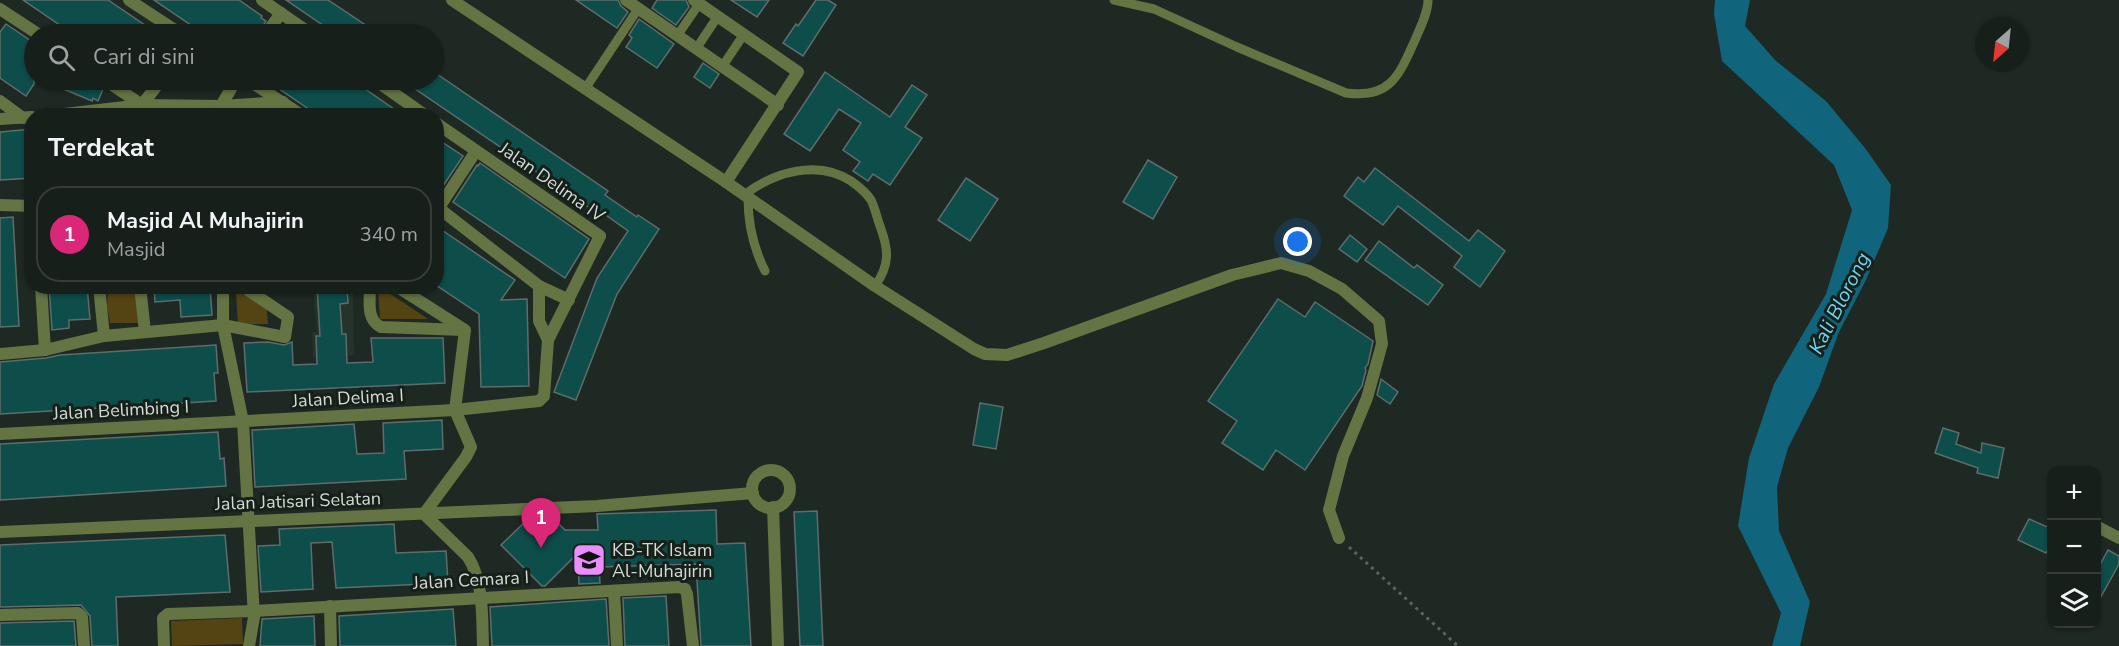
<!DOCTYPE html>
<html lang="id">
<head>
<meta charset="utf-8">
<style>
  :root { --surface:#171f1a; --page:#202723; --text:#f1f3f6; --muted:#9ea2a2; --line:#363d39; --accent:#db2777 }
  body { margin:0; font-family:"Nunito Sans",sans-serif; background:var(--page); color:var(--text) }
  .controls { position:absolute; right:18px; bottom:18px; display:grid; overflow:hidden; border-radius:12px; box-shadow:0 2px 4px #0004 }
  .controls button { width:54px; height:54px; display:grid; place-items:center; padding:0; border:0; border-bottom:2px solid var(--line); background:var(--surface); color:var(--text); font:30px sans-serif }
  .compass { position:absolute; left:1975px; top:18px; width:54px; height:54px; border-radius:50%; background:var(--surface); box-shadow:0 2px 4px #0004; rotate:207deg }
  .you { position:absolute; left:1298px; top:242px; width:21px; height:21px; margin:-15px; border:4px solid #fff; border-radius:50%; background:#1a73e8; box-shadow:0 0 0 9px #1a73e833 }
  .badge { display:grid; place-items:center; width:39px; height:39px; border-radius:50%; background:var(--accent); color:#fff; font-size:20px; font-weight:700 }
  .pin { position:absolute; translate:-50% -50px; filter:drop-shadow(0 2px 3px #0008) }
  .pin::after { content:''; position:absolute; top:32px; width:21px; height:18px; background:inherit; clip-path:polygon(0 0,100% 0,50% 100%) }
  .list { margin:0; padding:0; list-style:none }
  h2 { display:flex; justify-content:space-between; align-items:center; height:78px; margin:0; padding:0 24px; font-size:26px }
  h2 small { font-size:20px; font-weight:400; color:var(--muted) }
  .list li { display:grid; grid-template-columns:39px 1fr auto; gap:18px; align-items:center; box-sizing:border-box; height:96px; margin:0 12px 12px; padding:0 12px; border:2px solid var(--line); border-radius:24px }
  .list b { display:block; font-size:22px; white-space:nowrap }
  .list p { margin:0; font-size:20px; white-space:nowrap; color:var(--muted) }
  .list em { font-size:20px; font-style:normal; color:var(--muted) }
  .icon { flex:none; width:33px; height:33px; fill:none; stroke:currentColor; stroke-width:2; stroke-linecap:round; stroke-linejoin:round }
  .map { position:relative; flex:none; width:2119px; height:646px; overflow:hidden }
  .search { position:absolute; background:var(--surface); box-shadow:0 2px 4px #0004; left:24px; top:24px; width:420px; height:66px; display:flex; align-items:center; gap:15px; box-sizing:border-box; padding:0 21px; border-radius:33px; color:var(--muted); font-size:22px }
  .panel { position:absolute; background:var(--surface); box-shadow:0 2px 4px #0004; left:24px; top:108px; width:420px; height:186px; border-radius:24px }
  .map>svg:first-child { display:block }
</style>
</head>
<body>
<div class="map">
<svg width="2119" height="646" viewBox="0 0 2119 646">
  <rect width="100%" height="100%" fill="#1f2923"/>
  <!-- built -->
  <path fill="#25342a" d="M 313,287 L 353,287 L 354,355 L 313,358 L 312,333 L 317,331 Z"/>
  <!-- green -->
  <g fill="#554413">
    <path d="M 108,287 L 134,287 L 138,302 L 138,323 L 110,323 L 107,306 Z"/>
    <path d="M 378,287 L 380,287 L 428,319 L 380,319 Z"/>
    <path d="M 236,292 L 266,303 L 268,324 L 238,324 Z"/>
    <path d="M 242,618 L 243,644 L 172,646 L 171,621 Z"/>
  </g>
  <!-- water -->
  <path fill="#10647b" d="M 1715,0 L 1750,0 L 1745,26 L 1776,61 L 1826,101 L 1865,148 L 1891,185 L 1888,228 L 1866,280 L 1839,332 L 1819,387 L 1788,448 L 1777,487 L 1779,531 L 1810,602 L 1800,646 L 1772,646 L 1781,613 L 1738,526 L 1749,458 L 1774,384 L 1826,294 L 1852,210 L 1834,165 L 1722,61 L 1714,14 Z"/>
  <!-- building -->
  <g fill="#0d4d4a" stroke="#5e6d6b" stroke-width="1.5">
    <path d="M 23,0 L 108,0 L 158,34 L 73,34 Z"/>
    <path d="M 154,0 L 239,0 L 262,16 L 261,18 L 266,21 L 258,34 L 204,34 Z"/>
    <path d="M 286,0 L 328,0 L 379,34 L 336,34 Z"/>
    <path d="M 576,0 L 618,0 L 621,6 L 628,12 L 617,28 Z"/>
    <path d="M 657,0 L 686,0 L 689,7 L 676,25 L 652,8 Z"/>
    <path d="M 731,0 L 769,0 L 757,17 Z"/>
    <path d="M 816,0 L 828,0 L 836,5 L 803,56 L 783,43 L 796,24 L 798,26 Z"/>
    <path d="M 639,19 L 674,44 L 657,68 L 626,47 L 632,38 L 629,35 Z"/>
    <path d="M 6,24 L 34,43 L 34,84 L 26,96 L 0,78 L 0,32 Z"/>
    <path d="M 703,63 L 719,74 L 710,88 L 694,77 Z"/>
    <path d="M 434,72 L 608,191 L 605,195 L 637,217 L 638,215 L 659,229 L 617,294 L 576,400 L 554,392 L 597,278 L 628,231 L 596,208 L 594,211 L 402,80 L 434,80 Z"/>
    <path d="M 825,72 L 890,117 L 912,85 L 927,95 L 905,127 L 922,138 L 890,185 L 873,174 L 868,181 L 853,171 L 860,162 L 843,150 L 861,123 L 839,109 L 810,151 L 784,134 Z"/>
    <path d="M 42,80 L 95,80 L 103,89 L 98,101 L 93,98 L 92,101 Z"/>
    <path d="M 266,80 L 352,80 L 404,116 L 319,116 Z"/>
    <path d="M 32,129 L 32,178 L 0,180 L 0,132 Z"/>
    <path d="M 436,138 L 463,156 L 439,192 L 436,191 Z"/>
    <path d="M 1148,160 L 1177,177 L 1153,219 L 1123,202 Z"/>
    <path d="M 480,163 L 589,239 L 565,278 L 453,202 L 477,165 L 478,166 Z"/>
    <path d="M 1375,168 L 1469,241 L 1478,230 L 1505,251 L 1480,287 L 1454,267 L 1462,256 L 1398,206 L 1383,225 L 1344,196 L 1358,177 L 1364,182 Z"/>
    <path d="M 966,178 L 998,199 L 970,241 L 938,220 Z"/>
    <path d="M 13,217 L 19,326 L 0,327 L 0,218 Z"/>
    <path d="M 436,226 L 515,280 L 501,300 L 527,299 L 529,386 L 481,387 L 479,314 L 436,285 Z"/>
    <path d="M 1350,235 L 1367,249 L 1357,262 L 1339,249 Z"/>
    <path d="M 1379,241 L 1414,268 L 1417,265 L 1443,285 L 1428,305 L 1365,260 Z"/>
    <path d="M 49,286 L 87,286 L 90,319 L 69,320 L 69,328 L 52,330 Z"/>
    <path d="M 154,286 L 210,286 L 212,315 L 181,317 L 180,300 L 155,302 Z"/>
    <path d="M 317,286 L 329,286 L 329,289 L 347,288 L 348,303 L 340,304 L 342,334 L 346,334 L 347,363 L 373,362 L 371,338 L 443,338 L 445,383 L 247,392 L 244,343 L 268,342 L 284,345 L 292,342 L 293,365 L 317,364 L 316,336 L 320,336 Z"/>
    <path d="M 1278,299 L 1305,317 L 1315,302 L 1373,341 L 1368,364 L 1365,368 L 1366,370 L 1362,386 L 1305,470 L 1276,450 L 1263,470 L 1222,443 L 1237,421 L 1208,401 Z"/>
    <path d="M 216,345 L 218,373 L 214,373 L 216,401 L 0,414 L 0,362 L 46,358 L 60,355 Z"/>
    <path d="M 1381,379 L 1398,392 L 1390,404 L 1377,395 Z"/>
    <path d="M 980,403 L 1003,407 L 996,449 L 973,445 Z"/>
    <path d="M 442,420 L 443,449 L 404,451 L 406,479 L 255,487 L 252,430 L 354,424 L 357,454 L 384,453 L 383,423 Z"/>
    <path d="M 1943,428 L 1959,433 L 1956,444 L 1981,453 L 1982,443 L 2004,448 L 1998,478 L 1977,473 L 1978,468 L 1935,453 Z"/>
    <path d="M 218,432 L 220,459 L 224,458 L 226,486 L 0,500 L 0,444 Z"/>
    <path d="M 716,510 L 717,544 L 745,543 L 751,646 L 701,646 L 696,564 L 599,567 L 600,583 L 579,584 L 578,553 L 545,586 L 542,586 L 501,545 L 530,517 L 551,516 L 565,530 L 598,530 L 597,514 Z"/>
    <path d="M 817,511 L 823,646 L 800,646 L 794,512 Z"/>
    <path d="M 2029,519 L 2052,529 L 2052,540 L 2046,553 L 2018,540 Z"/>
    <path d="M 394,524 L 396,553 L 446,551 L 448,583 L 336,588 L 332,542 L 311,543 L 313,589 L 261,592 L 258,546 L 280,545 L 279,529 Z"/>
    <path d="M 225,535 L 230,592 L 116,597 L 118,646 L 92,646 L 90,616 L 81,605 L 0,607 L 0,545 Z"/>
    <path d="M 2108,550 L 2119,556 L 2119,564 L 2097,604 L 2097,570 Z"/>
    <path d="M 666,596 L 669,646 L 625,646 L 623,598 Z"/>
    <path d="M 606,599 L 609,646 L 492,646 L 490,607 Z"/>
    <path d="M 453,609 L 456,646 L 340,646 L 339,616 Z"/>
    <path d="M 314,616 L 315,646 L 260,646 L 262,619 Z"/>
    <path d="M 74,621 L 76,646 L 0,646 L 0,623 Z"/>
  </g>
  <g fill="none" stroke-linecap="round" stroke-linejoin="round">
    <!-- path -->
    <path stroke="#5b645e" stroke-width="3" stroke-dasharray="3 4.5" stroke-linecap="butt" d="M 1349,547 L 1458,646"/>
    <!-- lane -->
    <g stroke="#647443" stroke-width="9">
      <path d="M 1114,0 L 1154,9 L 1237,47 L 1346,93 C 1391,99 1399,75 1415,40 C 1420,28 1428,13 1428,0"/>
      <path d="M 677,36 L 699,4"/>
      <path d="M 696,49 L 718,16"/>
      <path d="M 722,67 L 744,34"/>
      <path d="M 585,89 L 638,9"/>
      <path d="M 744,195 C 774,172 818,159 851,181 C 858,186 866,192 871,200 C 875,208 877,218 880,226 C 889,250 890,265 875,286"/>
      <path d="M 748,198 C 748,225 753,247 765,271"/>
    </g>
    <!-- street -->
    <g stroke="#647443" stroke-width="12">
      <path d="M 129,0 L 181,34"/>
      <path d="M 262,0 L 311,34"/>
      <path d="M 452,0 L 726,182 L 875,286 L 974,349 L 985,354 L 1007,355 L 1044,343 L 1232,275 L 1281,263 L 1309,271 L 1342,289 L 1379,321 L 1382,344 L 1367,398 L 1343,456 L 1329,510 L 1339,538"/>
      <path d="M 626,0 L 778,105"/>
      <path d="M 694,0 L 798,72 L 726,182"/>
      <path d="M 0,9 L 38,34"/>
      <path d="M 266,34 L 281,13"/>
      <path d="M 105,80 L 142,105 L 161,80"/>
      <path d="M 248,80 L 303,116"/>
      <path d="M 375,80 L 426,116"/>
      <path d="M 0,101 L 23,118"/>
      <path d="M 47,116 L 142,105 L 221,106 L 236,80"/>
      <path d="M 221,116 L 221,106 L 283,102"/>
      <path d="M 0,119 L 32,117"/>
      <path d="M 0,205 L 32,206"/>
      <path d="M 436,206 L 539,286 L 539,321 L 548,340"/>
      <path d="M 436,212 L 476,151"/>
      <path d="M 41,286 L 45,350"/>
      <path d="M 99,286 L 104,336"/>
      <path d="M 140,286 L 145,332"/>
      <path d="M 223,286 L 223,325 L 243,422 L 254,617 L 249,646"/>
      <path d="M 370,286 C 370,301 366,320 381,327 L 463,330"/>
      <path d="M 396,286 L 465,330 L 455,410 L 471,447 L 466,457 L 424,514 L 468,557 C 484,582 482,618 483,646"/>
      <path d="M 539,286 L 569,300"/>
      <path d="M 0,354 L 45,350 L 104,336 L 223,325 L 285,337 L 288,317 L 242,286"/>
      <path d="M 0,434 L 455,410 L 539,401 L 544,396 L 548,340 L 600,236 L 436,123"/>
      <circle cx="771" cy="489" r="19"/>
      <path d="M 773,507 L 778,646"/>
      <path d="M 2096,526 L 2119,538"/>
      <path d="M 0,532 L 597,506 L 753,493"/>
      <path d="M 614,591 L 617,646"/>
      <path d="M 330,606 L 331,646"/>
      <path d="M 0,615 L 78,613 L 82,617 L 84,646"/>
      <path d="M 164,646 L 163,618 L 168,614 L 253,611 L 679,587 L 685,589 L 687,594 L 693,646"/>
    </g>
  </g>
  <!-- icons -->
  <defs>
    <symbol id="school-square" viewBox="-11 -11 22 22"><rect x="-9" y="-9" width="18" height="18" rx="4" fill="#ea8dfd" stroke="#162019"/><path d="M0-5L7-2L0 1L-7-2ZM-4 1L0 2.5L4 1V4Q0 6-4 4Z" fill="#111"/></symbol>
  </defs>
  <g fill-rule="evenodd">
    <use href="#school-square" x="570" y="541" width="38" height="38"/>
  </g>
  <g text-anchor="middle" stroke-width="6" stroke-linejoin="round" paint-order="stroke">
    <!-- street labels -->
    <g font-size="18" fill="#d3dad5" stroke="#162019">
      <text transform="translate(552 182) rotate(35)" y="6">Jalan Delima IV</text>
      <text transform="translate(348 398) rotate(-3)" y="6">Jalan Delima I</text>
      <text transform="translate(121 410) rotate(-3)" y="6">Jalan Belimbing I</text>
      <text transform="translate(298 501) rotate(-2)" y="6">Jalan Jatisari Selatan</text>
      <text transform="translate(471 580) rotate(-3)" y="6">Jalan Cemara I</text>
    </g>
    <!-- poi labels -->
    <g font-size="18" fill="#d3dad5" stroke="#162019" text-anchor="start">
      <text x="612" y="556">KB-TK Islam<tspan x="612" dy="21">Al-Muhajirin</tspan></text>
    </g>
    <!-- water labels -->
    <g font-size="20" font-style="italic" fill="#6dd3f5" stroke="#162019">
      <text transform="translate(1839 303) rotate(-63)" y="7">Kali Blorong</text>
    </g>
  </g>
</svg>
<div class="controls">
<button>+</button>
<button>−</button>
<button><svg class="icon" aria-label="layers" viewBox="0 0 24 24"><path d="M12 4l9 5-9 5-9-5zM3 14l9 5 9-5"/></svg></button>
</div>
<svg class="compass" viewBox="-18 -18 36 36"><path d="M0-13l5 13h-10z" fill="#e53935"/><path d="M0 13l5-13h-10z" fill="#9ea2a2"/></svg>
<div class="you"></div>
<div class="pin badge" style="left:541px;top:548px">1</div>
<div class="search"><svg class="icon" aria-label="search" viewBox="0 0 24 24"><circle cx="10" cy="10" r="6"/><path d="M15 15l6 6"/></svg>Cari di sini</div>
<section class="panel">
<h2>Terdekat<small></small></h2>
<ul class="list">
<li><span class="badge">1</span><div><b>Masjid Al Muhajirin</b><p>Masjid</p></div><em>340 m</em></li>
</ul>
</section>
</div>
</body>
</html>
